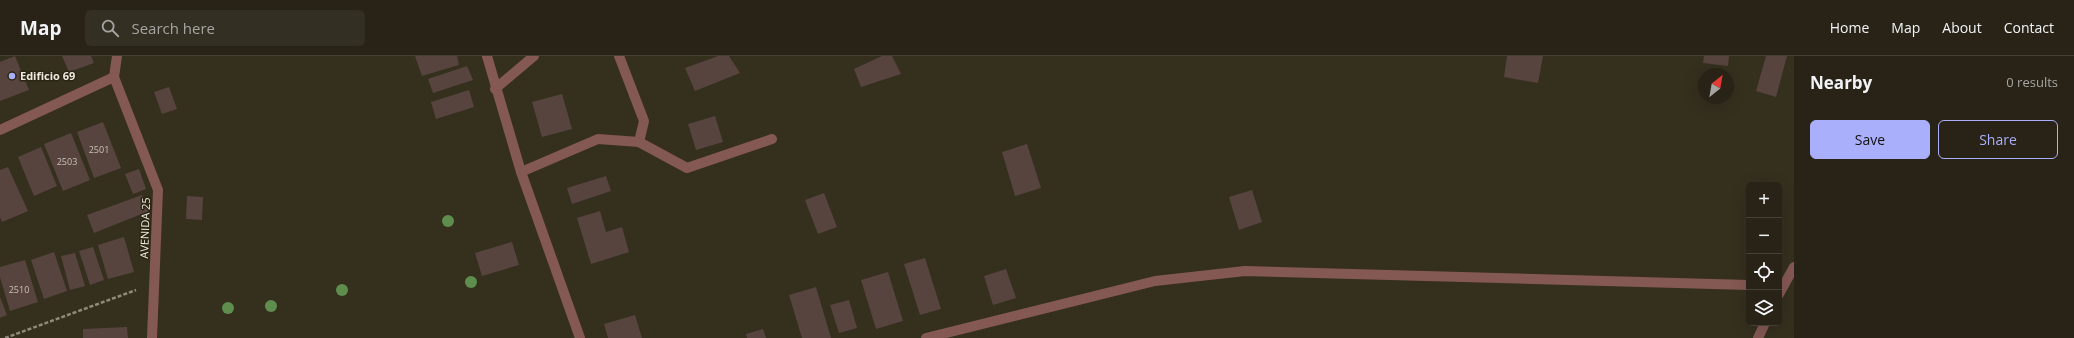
<!DOCTYPE html>
<html lang="en">
<head>
<meta charset="utf-8">
<style>
  :root { --surface:#282316; --page:#342f23; --text:#f1f3f6; --muted:#a5a4a1; --line:#444035; --accent:#aaaffb }
  body { margin:0; font-family:"Open Sans",sans-serif; background:var(--page); color:var(--text) }
  .controls { position:absolute; right:12px; bottom:12px; display:grid; overflow:hidden; border-radius:6px; box-shadow:0 4px 16px #0002 }
  .controls button { width:36px; height:36px; display:grid; place-items:center; padding:0; border:0; border-bottom:1px solid var(--line); background:var(--surface); color:var(--text); font:20px sans-serif }
  .compass { position:absolute; left:1698px; top:12px; width:36px; height:36px; border-radius:50%; background:var(--surface); box-shadow:0 4px 16px #0002; rotate:31deg }
  .list { margin:0; padding:0; list-style:none }
  h2 { display:flex; justify-content:space-between; align-items:center; height:52px; margin:0; padding:0 16px; font-size:17px }
  h2 small { font-size:13px; font-weight:400; color:var(--muted) }
  .actions { display:flex; gap:8px; padding:12px 16px }
  .actions a { flex:1; padding:9px 0; border:1px solid var(--accent); border-radius:6px; text-align:center; font-size:14px; color:var(--accent) }
  .actions .main { background:var(--accent); color:#111 }
  .icon { flex:none; width:22px; height:22px; fill:none; stroke:currentColor; stroke-width:2; stroke-linecap:round; stroke-linejoin:round }
  .map { position:relative; flex:none; width:1794px; height:282px; overflow:hidden }
  header { display:flex; align-items:center; gap:24px; box-sizing:border-box; height:56px; padding:0 20px; background:var(--surface); border-bottom:1px solid var(--line) }
  header strong { font-size:19px }
  nav { display:flex; gap:22px; margin-inline-start:auto; font-size:14px }
  .search { width:280px; height:36px; background:var(--page); display:flex; align-items:center; gap:10px; box-sizing:border-box; padding:0 14px; border-radius:6px; color:var(--muted); font-size:15px }
  main { display:flex }
  aside { flex:1; background:var(--surface) }
  .map>svg:first-child { display:block }
</style>
</head>
<body>
<header>
<strong>Map</strong>
<div class="search"><svg class="icon" aria-label="search" viewBox="0 0 24 24"><circle cx="10" cy="10" r="6"/><path d="M15 15l6 6"/></svg>Search here</div>
<nav><a>Home</a><a>Map</a><a>About</a><a>Contact</a></nav>
</header>
<main>
<div class="map">
<svg width="1794" height="282" viewBox="0 0 1794 282">
  <rect width="100%" height="100%" fill="#352f1e"/>
  <!-- building -->
  <g fill="#58443f">
    <path d="M 15,0 L 29,34 L 0,45 L 0,6 Z"/>
    <path d="M 62,0 L 91,0 L 94,7 L 69,16 Z"/>
    <path d="M 415,0 L 457,0 L 459,9 L 422,20 Z"/>
    <path d="M 718,0 L 729,0 L 740,17 L 695,35 L 685,12 Z"/>
    <path d="M 882,0 L 892,0 L 901,18 L 861,31 L 854,13 Z"/>
    <path d="M 1507,0 L 1543,0 L 1538,27 L 1504,21 Z"/>
    <path d="M 1704,0 L 1729,0 L 1728,10 L 1703,7 Z"/>
    <path d="M 1766,0 L 1787,0 L 1776,41 L 1756,35 Z"/>
    <path d="M 467,10 L 473,24 L 433,37 L 428,23 Z"/>
    <path d="M 169,31 L 177,53 L 162,58 L 154,36 Z"/>
    <path d="M 469,34 L 474,51 L 436,63 L 431,46 Z"/>
    <path d="M 562,38 L 572,73 L 542,81 L 532,46 Z"/>
    <path d="M 715,60 L 723,86 L 696,94 L 688,68 Z"/>
    <path d="M 103,66 L 121,112 L 94,122 L 77,76 Z"/>
    <path d="M 71,77 L 90,124 L 63,135 L 44,88 Z"/>
    <path d="M 1027,88 L 1041,132 L 1015,140 L 1002,96 Z"/>
    <path d="M 41,91 L 57,130 L 34,140 L 18,101 Z"/>
    <path d="M 8,111 L 28,155 L 2,166 L 0,161 L 0,114 Z"/>
    <path d="M 139,113 L 146,133 L 133,138 L 125,118 Z"/>
    <path d="M 606,120 L 611,135 L 572,148 L 567,132 Z"/>
    <path d="M 1252,134 L 1262,166 L 1239,174 L 1229,141 Z"/>
    <path d="M 824,137 L 837,171 L 818,178 L 805,144 Z"/>
    <path d="M 142,139 L 149,155 L 94,177 L 87,159 Z"/>
    <path d="M 187,140 L 203,141 L 202,164 L 186,163 Z"/>
    <path d="M 600,155 L 606,176 L 622,171 L 629,196 L 591,208 L 577,162 Z"/>
    <path d="M 124,181 L 134,216 L 108,223 L 98,189 Z"/>
    <path d="M 512,186 L 519,209 L 482,220 L 475,197 Z"/>
    <path d="M 93,191 L 104,224 L 90,229 L 79,195 Z"/>
    <path d="M 54,196 L 67,235 L 44,243 L 31,204 Z"/>
    <path d="M 75,197 L 85,230 L 70,234 L 61,200 Z"/>
    <path d="M 925,202 L 941,253 L 920,259 L 904,208 Z"/>
    <path d="M 25,204 L 38,246 L 10,255 L 0,221 L 0,211 Z"/>
    <path d="M 1006,213 L 1016,242 L 993,249 L 984,220 Z"/>
    <path d="M 888,216 L 903,265 L 876,273 L 861,224 Z"/>
    <path d="M 816,231 L 831,282 L 802,282 L 789,239 Z"/>
    <path d="M 0,241 L 7,259 L 0,262 Z"/>
    <path d="M 849,244 L 857,272 L 839,277 L 830,249 Z"/>
    <path d="M 635,259 L 642,282 L 608,282 L 604,268 Z"/>
    <path d="M 127,271 L 128,282 L 83,282 L 83,273 Z"/>
    <path d="M 763,273 L 766,282 L 747,282 L 746,278 Z"/>
  </g>
  <g fill="none" stroke-linecap="round" stroke-linejoin="round">
    <!-- path -->
    <path stroke="#8f8a7b" stroke-width="2.5" stroke-dasharray="4 2" stroke-linecap="butt" d="M 5,282 L 136,234"/>
    <!-- lane -->
    <g stroke="#845853" stroke-width="10">
      <path d="M 619,0 L 644,65 L 639,86"/>
      <path d="M 495,33 L 534,0"/>
      <path d="M 521,116 L 598,83 L 639,86 L 687,112 L 772,83"/>
      <path d="M 1779,238 L 1794,211"/>
      <path d="M 1758,282 L 1765,267"/>
    </g>
    <!-- street -->
    <g stroke="#845853" stroke-width="10">
      <path d="M 117,0 L 114,21 L 158,134 L 152,282"/>
      <path d="M 487,0 L 521,116 L 580,282"/>
      <path d="M 0,74 L 114,21"/>
      <path d="M 1779,233 L 1781,233"/>
      <path d="M 926,282 L 1155,225 L 1245,215 L 1749,229"/>
    </g>
  </g>
  <!-- trees -->
  <g fill="#5e8d4e">
    <circle cx="448" cy="165" r="6"/>
    <circle cx="471" cy="226" r="6"/>
    <circle cx="342" cy="234" r="6"/>
    <circle cx="271" cy="250" r="6"/>
    <circle cx="228" cy="252" r="6"/>
  </g>
  <!-- markers -->
  <circle fill="#aaaffb" stroke="#2b2514" stroke-width="1.5" cx="12" cy="20" r="4"/>
  <g text-anchor="middle" stroke-width="3" stroke-linejoin="round" paint-order="stroke">
    <!-- number labels -->
    <g font-size="9" fill="#c8c0b7">
      <text x="99" y="97">2501</text>
      <text x="67" y="109">2503</text>
      <text x="19" y="237">2510</text>
    </g>
    <!-- poi labels -->
    <g font-size="11" font-weight="bold" fill="#eeeadf" stroke="#2b2514" text-anchor="start">
      <text x="20" y="24">Edificio 69</text>
    </g>
    <!-- street labels -->
    <g font-size="11" fill="#eeeadf" stroke="#2b2514">
      <text transform="translate(145 172) rotate(-88)" y="4">AVENIDA 25</text>
    </g>
  </g>
</svg>
<div class="controls">
<button>+</button>
<button>−</button>
<button><svg class="icon" aria-label="locate" viewBox="0 0 24 24"><circle cx="12" cy="12" r="6"/><path d="M12 2v4M12 18v4M2 12h4M18 12h4"/></svg></button>
<button><svg class="icon" aria-label="layers" viewBox="0 0 24 24"><path d="M12 4l9 5-9 5-9-5zM3 14l9 5 9-5"/></svg></button>
</div>
<svg class="compass" viewBox="-18 -18 36 36"><path d="M0-13l5 13h-10z" fill="#e53935"/><path d="M0 13l5-13h-10z" fill="#a5a4a1"/></svg>
</div>
<aside>
<h2>Nearby<small>0 results</small></h2>
<ul class="list">
</ul>
<div class="actions"><a class="main">Save</a><a>Share</a></div>
</aside>
</main>
</body>
</html>
